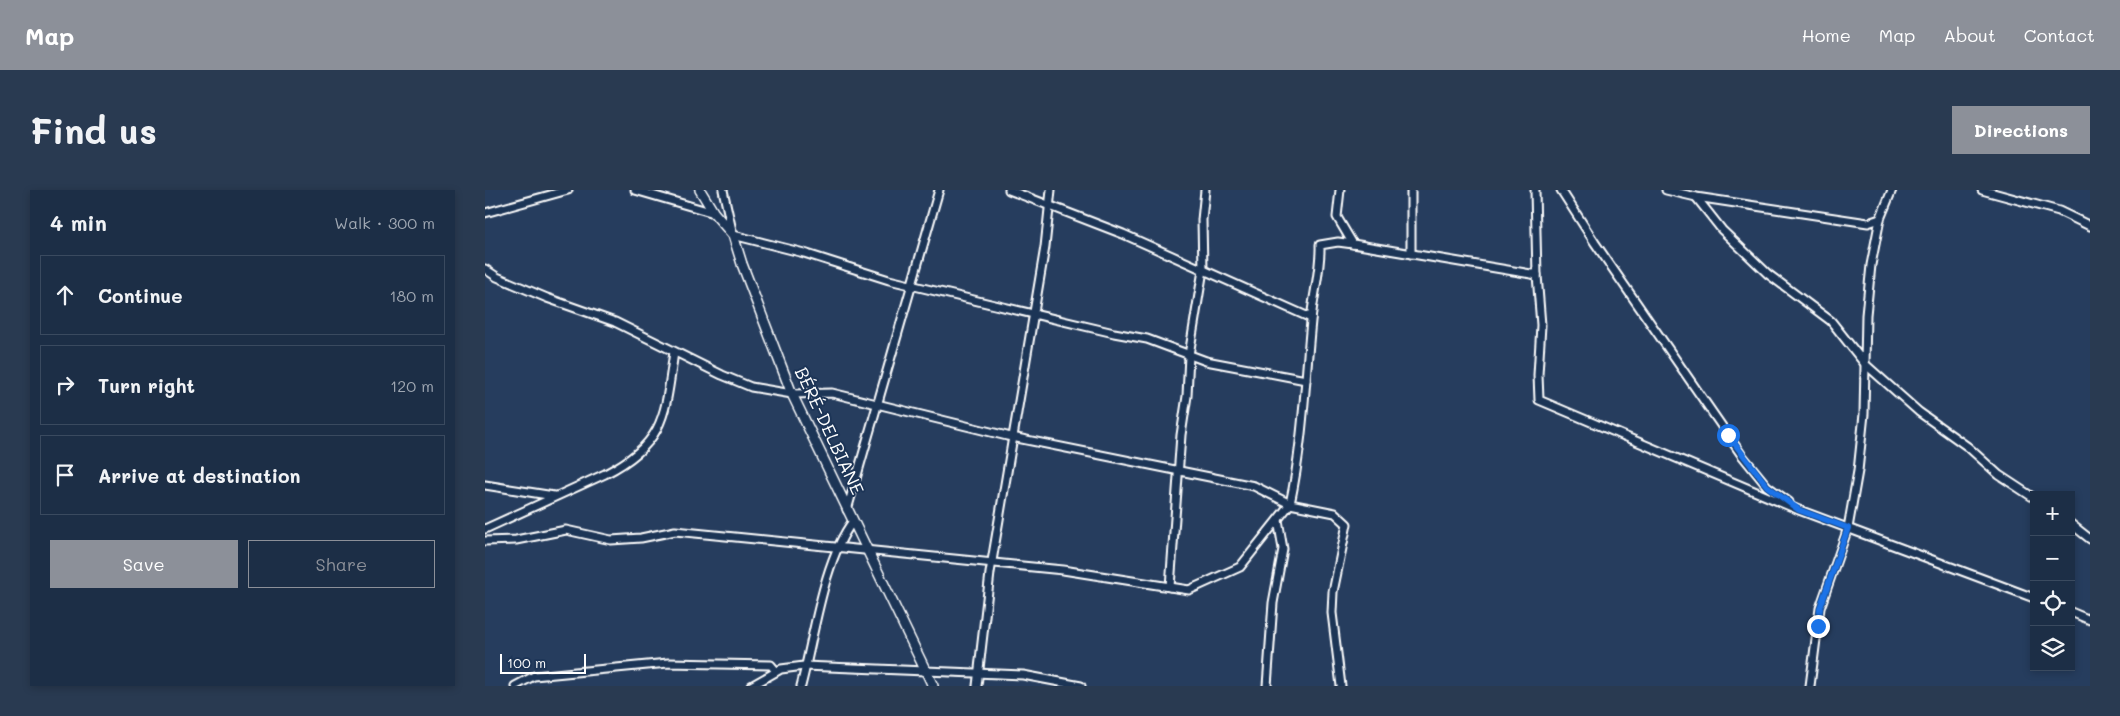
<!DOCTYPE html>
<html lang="en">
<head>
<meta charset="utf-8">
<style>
  :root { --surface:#1c2e46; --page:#293a51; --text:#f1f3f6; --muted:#a0a8b3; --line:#3a4a5f; --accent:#8c9099 }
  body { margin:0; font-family:Mali,sans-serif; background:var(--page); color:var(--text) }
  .controls { position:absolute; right:15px; bottom:15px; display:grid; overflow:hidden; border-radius:0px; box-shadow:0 2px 8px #0003 }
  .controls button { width:45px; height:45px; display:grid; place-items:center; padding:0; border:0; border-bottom:1px solid var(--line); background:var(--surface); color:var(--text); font:25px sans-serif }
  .scale { position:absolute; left:15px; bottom:12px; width:86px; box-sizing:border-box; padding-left:5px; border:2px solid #fff; border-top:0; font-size:14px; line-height:18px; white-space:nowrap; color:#fff; -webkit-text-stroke:4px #1d3557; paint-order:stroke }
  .stop { position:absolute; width:15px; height:15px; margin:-11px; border:4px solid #1a73e8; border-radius:50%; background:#fff }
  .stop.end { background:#1a73e8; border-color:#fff; box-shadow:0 1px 5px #0008 }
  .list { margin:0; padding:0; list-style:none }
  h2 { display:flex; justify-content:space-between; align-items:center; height:65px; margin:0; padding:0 20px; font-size:21px }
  h2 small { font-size:16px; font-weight:400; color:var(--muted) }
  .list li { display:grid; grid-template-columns:32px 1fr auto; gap:15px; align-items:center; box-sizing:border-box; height:80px; margin:0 10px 10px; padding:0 10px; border:1px solid var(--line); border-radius:0px }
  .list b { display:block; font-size:19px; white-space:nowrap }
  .list em { font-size:16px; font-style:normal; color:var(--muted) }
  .actions { display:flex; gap:10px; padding:15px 20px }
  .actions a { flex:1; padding:11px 0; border:1px solid var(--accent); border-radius:0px; text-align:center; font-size:18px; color:var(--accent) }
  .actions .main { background:var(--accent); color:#fff }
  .icon { flex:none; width:28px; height:28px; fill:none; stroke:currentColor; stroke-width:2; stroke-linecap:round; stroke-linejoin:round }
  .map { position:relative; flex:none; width:1605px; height:496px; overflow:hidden; border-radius:0px }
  header { display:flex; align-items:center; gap:30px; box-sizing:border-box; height:70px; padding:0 25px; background:var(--accent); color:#fff }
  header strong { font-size:24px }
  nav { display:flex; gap:28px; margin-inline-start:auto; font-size:18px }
  .intro { display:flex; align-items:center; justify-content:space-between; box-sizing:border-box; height:120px; padding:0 30px }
  h1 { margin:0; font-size:35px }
  .button { padding:12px 22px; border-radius:0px; background:var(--accent); color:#fff; font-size:18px; font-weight:700 }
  main { display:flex; gap:30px; padding:0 30px }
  aside { flex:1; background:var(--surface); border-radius:0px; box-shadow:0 2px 8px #0003 }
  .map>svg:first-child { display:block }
</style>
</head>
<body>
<header>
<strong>Map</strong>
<nav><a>Home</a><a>Map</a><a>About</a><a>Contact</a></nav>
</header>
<div class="intro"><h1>Find us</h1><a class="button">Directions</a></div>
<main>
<aside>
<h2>4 min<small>Walk · 300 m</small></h2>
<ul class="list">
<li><svg class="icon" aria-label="ahead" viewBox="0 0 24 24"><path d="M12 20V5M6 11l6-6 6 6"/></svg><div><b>Continue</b></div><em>180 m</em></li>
<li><svg class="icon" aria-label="right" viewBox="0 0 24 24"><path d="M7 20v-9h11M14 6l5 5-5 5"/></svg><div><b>Turn right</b></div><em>120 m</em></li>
<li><svg class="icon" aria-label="arrive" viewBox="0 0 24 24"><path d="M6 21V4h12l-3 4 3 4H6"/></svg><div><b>Arrive at destination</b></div></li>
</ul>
<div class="actions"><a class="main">Save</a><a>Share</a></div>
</aside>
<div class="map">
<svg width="1605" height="496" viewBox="0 0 1605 496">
  <rect width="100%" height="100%" fill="#263d5e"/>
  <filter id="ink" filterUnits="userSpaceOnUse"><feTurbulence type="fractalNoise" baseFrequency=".02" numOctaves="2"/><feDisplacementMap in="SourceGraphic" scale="10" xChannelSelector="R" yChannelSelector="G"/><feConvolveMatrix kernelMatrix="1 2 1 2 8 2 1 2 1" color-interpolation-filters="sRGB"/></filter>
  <g filter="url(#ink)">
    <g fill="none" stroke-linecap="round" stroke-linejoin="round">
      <defs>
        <g id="minor">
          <path d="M 150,0 L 229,23"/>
          <path d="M 238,0 L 248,45 L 319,63 L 404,90 L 629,143 L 662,149 L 721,171 L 821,190"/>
          <path d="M 524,0 L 638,44 L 826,128"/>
          <path d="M 855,0 L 852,27 L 868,54"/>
          <path d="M 926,0 L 926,64"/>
          <path d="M 1050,0 L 1052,85 L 1056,135 L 1053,185 L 1054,210 L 1314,320 L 1549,408"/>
          <path d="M 1076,0 L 1110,53 L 1256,264 L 1282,296 L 1304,312"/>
          <path d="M 1181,0 L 1211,7 L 1383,33 L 1395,29"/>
          <path d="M 1497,0 L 1574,21 L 1605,36"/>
          <path d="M 1211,7 L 1237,40 L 1283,84 L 1346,131 L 1380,174 L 1434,222 L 1483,257 L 1514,285 L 1549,308"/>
          <path d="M 0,23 L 83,0"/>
          <path d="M 0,79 L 12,87 L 62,108 L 130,132 L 237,185 L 266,197 L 307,204 L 347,203 L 522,246 L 769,296 L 805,314 L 755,377 L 704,400 L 578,380 L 190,341 L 156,348 L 126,350 L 81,340 L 31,350 L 0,351"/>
          <path d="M 0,295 L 69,306"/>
          <path d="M 362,320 L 454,0"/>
          <path d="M 1586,334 L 1605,349"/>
          <path d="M 0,339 L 120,284 C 181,253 180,224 189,162"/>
          <path d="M 685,397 L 696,245 L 702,206 L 704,165 L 718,80 L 717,30 L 720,0"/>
          <path d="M 1586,422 L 1605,430"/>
          <path d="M 30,496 L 49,486 L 183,473 L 286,475 L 291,481"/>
          <path d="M 266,496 L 296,479 L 319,476 L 538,485 L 596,496"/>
          <path d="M 316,496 C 329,447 338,371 368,331"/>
          <path d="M 492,496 L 505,383 L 560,57 L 566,0"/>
          <path d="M 782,496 L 788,413 L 798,359 L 793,330"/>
          <path d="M 856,496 L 847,423 L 848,402 L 862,334 L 850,323 L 805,314 C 818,254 820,192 826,131 C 828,105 836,80 835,55 L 853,52 L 868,54 L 1052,85"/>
          <path d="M 1325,496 L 1335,418 L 1363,338 L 1373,281 L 1379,224 L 1381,125 L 1386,75 L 1395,29 L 1407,0"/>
        </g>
        <path id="tertiary" d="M 215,0 L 229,23 L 248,45 L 257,74 L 307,204 L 448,496"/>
      </defs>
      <!-- minor casing -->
      <use href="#minor" stroke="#fff" stroke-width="11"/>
      <!-- tertiary casing -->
      <use href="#tertiary" stroke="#fff" stroke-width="12"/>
      <!-- minor -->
      <use href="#minor" stroke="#1d3557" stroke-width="7"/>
      <!-- tertiary -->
      <use href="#tertiary" stroke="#1d3557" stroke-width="9"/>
    </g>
  </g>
  <g fill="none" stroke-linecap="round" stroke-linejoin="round" filter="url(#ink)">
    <!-- route -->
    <path stroke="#1a73e8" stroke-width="6" d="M 1243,245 L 1282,296 L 1314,320 L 1363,338 L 1335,418 L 1333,436"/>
  </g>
  <g text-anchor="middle" stroke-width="4" stroke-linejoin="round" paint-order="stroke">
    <!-- street labels -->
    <g font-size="18" fill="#fff" stroke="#1d3557">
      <text transform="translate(344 241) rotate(65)" y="6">BÉRÉ-DELBIANE</text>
    </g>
  </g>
</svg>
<div class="controls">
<button>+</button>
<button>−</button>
<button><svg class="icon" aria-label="locate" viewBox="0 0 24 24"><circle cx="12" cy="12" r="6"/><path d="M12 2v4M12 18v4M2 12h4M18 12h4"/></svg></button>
<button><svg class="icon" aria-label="layers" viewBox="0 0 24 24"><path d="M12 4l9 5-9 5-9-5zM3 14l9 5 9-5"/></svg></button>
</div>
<div class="scale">100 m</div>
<div class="stop" style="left:1243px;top:245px"></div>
<div class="stop end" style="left:1333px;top:436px"></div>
</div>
</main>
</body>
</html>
